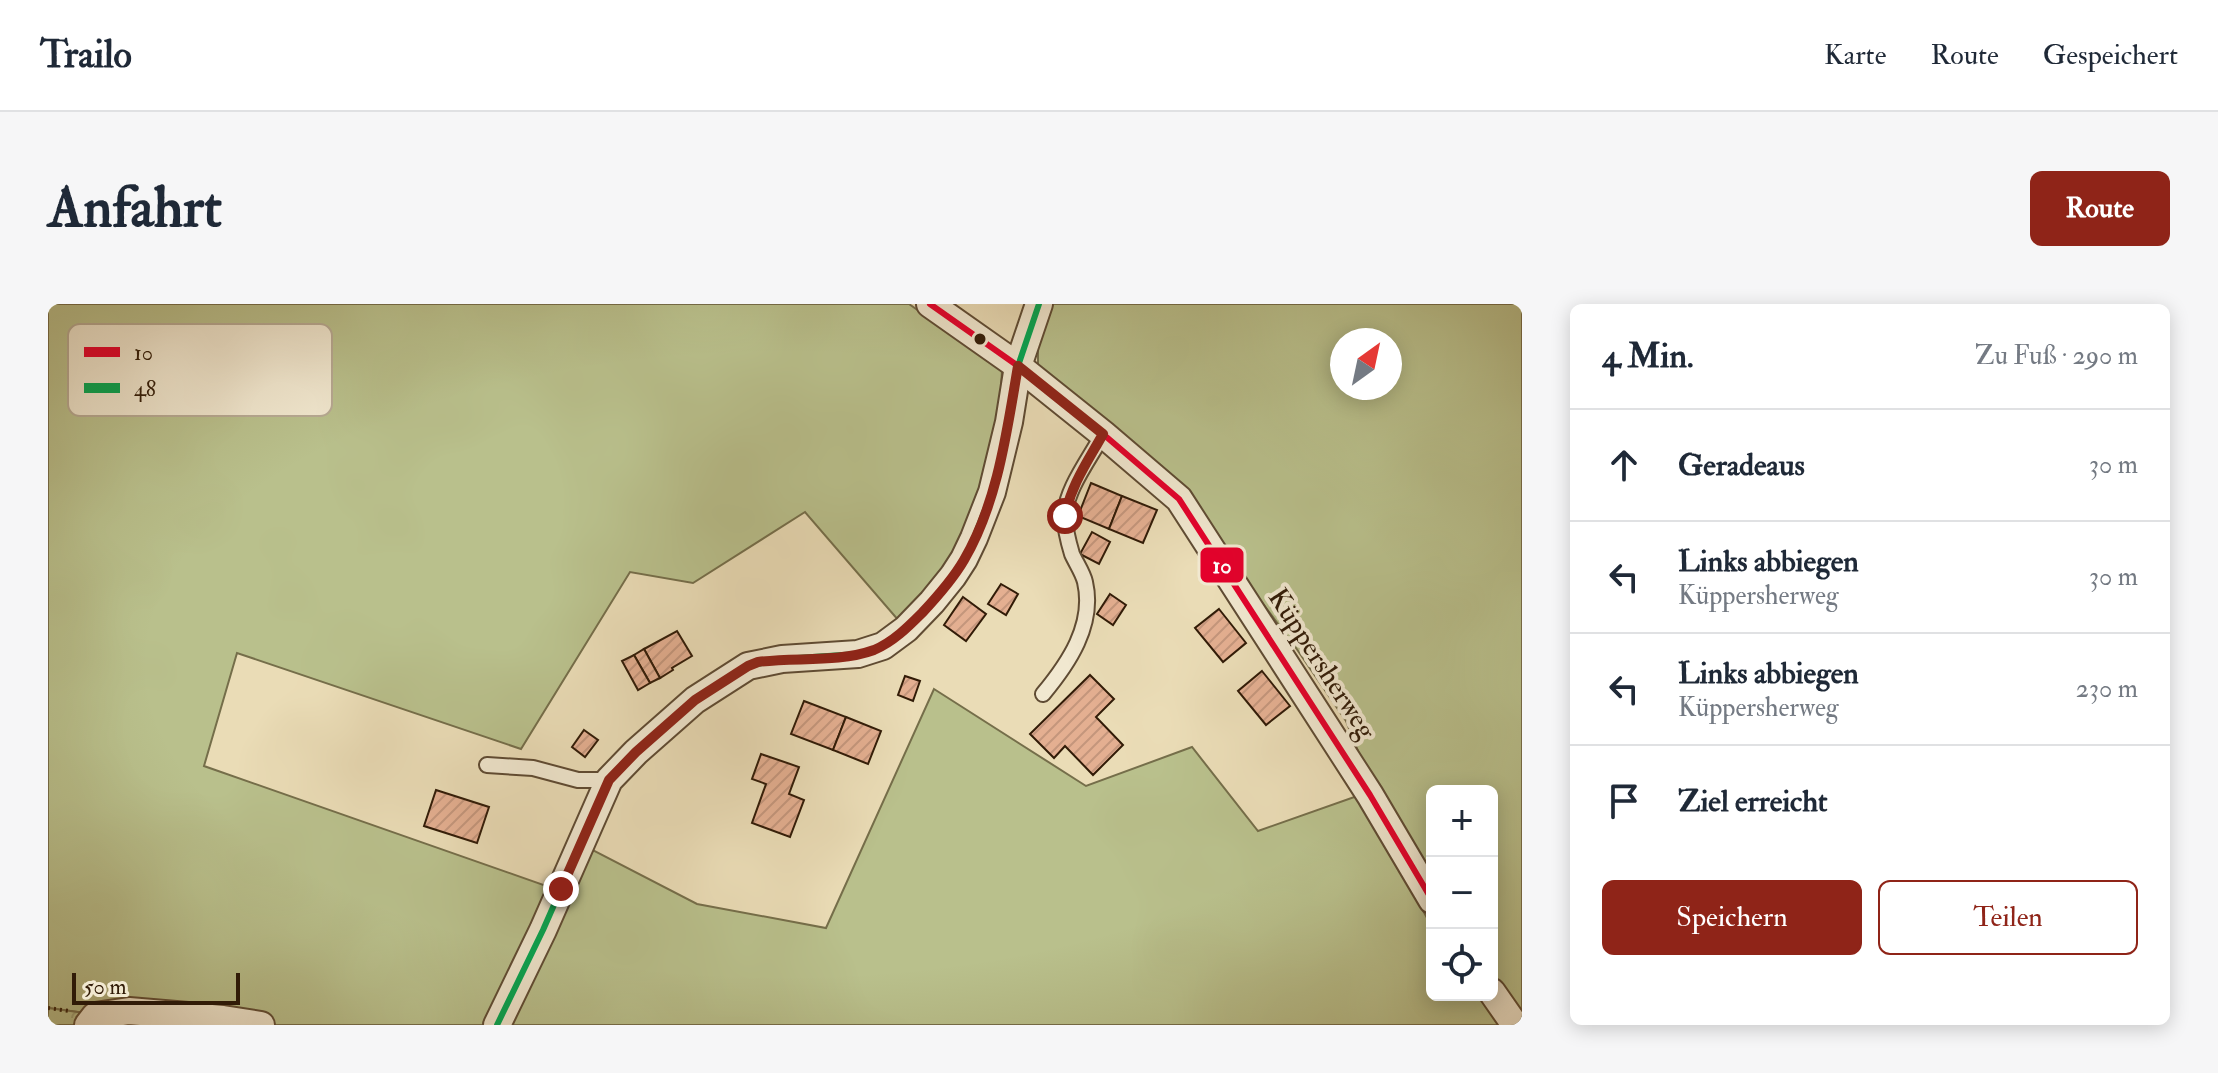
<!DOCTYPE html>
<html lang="de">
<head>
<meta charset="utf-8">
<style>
  :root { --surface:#fff; --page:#f6f6f7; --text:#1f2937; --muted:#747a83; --line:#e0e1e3; --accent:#8f2418 }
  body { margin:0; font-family:"IM FELL Double Pica",serif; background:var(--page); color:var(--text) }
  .controls { position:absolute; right:24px; bottom:24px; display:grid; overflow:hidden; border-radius:12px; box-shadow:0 4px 20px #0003 }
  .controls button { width:72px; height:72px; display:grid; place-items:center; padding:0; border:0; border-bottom:2px solid var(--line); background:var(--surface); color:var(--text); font:40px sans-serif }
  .compass { position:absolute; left:1282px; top:24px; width:72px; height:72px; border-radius:50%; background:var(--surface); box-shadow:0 4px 20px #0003; rotate:33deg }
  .scale { position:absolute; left:24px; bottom:20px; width:168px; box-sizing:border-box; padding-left:8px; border:4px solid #311b07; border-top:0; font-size:22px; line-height:28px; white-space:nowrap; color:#311b07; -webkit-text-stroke:6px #f1e8d0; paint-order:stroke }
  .stop { position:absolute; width:24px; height:24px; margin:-18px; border:6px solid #8f2418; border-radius:50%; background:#fff }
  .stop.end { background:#8f2418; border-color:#fff; box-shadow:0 2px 8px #0008 }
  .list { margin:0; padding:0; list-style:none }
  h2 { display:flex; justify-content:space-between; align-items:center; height:104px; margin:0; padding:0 32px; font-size:34px }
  h2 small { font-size:26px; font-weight:400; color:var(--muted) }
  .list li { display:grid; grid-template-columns:52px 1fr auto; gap:24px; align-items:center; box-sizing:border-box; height:112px; padding:0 32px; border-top:2px solid var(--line) }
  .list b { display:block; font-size:30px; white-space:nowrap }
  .list p { margin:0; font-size:26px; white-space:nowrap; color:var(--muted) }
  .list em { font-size:26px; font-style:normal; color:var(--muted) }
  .actions { display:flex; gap:16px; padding:24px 32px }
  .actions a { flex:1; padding:18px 0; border:2px solid var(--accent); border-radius:12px; text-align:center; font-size:28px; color:var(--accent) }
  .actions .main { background:var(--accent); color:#fff }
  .icon { flex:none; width:44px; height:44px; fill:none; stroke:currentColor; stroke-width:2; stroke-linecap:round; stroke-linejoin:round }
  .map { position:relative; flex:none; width:1474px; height:721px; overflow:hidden; border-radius:12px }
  header { display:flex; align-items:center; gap:48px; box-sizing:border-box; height:112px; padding:0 40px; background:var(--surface); border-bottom:2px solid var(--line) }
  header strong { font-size:38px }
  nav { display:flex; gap:44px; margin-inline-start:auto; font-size:28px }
  .intro { display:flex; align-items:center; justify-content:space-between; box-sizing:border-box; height:192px; padding:0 48px }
  h1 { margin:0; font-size:56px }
  .button { padding:20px 36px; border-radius:12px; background:var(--accent); color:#fff; font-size:28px; font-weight:700 }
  main { display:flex; gap:48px; padding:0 48px }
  aside { flex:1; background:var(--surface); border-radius:12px; box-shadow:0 4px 20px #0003 }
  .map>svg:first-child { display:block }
</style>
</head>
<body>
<header>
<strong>Trailo</strong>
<nav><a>Karte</a><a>Route</a><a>Gespeichert</a></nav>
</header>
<div class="intro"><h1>Anfahrt</h1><a class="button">Route</a></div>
<main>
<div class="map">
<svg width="1474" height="721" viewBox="0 0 1474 721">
  <defs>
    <pattern id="forest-crowns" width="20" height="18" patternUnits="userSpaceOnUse" patternTransform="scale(2)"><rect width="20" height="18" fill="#b9c08c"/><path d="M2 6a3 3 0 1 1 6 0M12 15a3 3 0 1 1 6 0" fill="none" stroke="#a0a477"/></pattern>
    <pattern id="building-hatch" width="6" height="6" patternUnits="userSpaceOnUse" patternTransform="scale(2)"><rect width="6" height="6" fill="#e4af91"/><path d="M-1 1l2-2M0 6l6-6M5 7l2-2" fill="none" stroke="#c4967c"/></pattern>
  </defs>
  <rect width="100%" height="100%" fill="#eadcb6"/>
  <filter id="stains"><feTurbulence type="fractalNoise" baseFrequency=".0025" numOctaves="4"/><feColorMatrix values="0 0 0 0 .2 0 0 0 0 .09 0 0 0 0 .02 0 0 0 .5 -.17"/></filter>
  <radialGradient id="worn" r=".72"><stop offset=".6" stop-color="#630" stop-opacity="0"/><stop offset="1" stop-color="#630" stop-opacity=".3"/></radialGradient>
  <!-- grass -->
  <g fill="#b9c08c" stroke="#756e4a" stroke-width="2" fill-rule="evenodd">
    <path d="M 0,0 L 861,0 L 954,66 L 951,118 L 936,191 L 895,272 L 851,317 L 757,208 L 645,279 L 582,268 L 473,445 L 189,349 L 156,462 L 507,585 L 443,721 L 213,721 L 37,709 L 0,704 Z"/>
    <path d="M 1003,0 L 1474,0 L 1474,719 L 1444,675 L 1444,487 L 1384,487 L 1384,582 L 1326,487 L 1298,417 L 1248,344 L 1132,189 L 990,68 L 990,31 ZM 1294,36 L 1342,36 L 1342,84 L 1294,84 Z"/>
    <path d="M 886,385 L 1038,482 L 1144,443 L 1210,527 L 1312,491 L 1384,623 L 1384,691 L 1431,691 L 1452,721 L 456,721 L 539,543 L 649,600 L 778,624 Z"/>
  </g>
  <!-- forest -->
  <path fill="url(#forest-crowns)" stroke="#756e4a" stroke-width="2" d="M 0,704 L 37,709 L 40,721 L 0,721 Z"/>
  <!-- building -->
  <g fill="url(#building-hatch)" stroke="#311b07" stroke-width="2">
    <path d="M 1043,179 L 1074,192 L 1061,225 L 1030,212 Z"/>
    <path d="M 1074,192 L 1109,206 L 1095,239 L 1061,225 Z"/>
    <path d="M 1044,228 L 1062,238 L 1051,260 L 1032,250 Z"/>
    <path d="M 953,280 L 970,290 L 958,311 L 940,300 Z"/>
    <path d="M 1062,290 L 1078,301 L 1065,321 L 1049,310 Z"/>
    <path d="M 915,293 L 938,310 L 918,337 L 896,321 Z"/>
    <path d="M 1171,305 L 1198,339 L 1175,358 L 1147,324 Z"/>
    <path d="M 629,327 L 644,352 L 624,364 L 625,366 L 612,374 L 596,345 Z"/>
    <path d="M 596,345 L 612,374 L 602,379 L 586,351 Z"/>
    <path d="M 586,351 L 602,379 L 590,386 L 574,357 Z"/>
    <path d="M 1214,367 L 1242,402 L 1218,421 L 1190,387 Z"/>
    <path d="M 1042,371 L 1066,395 L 1048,413 L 1075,441 L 1045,471 L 1017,442 L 1006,454 L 982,430 Z"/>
    <path d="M 857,372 L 872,377 L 865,397 L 850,391 Z"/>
    <path d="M 756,397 L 798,413 L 785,446 L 743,430 Z"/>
    <path d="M 798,413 L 833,427 L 820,460 L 785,446 Z"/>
    <path d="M 536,426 L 550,436 L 537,453 L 524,443 Z"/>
    <path d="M 713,450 L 751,463 L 741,490 L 756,496 L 742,533 L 704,519 L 718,480 L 704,475 Z"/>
    <path d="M 388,486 L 441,503 L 429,539 L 376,522 Z"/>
  </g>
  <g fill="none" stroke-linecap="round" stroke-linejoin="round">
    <defs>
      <g id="lane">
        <path d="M 995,390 C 1020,360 1047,321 1037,278 C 1035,269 1028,259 1024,250 C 1021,240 1017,225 1017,214 C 1016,187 1043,153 1055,130"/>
        <path d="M 439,461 L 485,464 L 530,476 L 561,476"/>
      </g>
      <g id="street">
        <path d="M 882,0 L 970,62 L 1055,130 L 1131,195 L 1322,491 L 1384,596"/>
        <path d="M 1444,688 L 1467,721"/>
        <path d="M 40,721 L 47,712 L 81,707 L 175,715 L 213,721"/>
        <path d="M 449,721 L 495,626 L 561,476 L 588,448 L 647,396 L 700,362 L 734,355 L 810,350 L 835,342 L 858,325 L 884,298 L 905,272 L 916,255 L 926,234 L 944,188 L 961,118 L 970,62 L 991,0"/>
      </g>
    </defs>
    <!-- lane casing -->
    <use href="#lane" stroke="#5f4b33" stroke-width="18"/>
    <!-- street casing -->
    <use href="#street" stroke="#5f4b33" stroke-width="30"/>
    <!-- path -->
    <path stroke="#311b07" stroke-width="4" stroke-dasharray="2 4" stroke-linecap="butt" d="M 0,704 L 21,707"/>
    <!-- lane -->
    <use href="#lane" stroke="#f1e8d0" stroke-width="14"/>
    <!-- street -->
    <use href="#street" stroke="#f1e8d0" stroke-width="26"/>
    <defs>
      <path id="bus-1" d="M 882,0 L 970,62 L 1055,130 L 1131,195 L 1322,491 L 1384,596"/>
      <path id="bus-2" d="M 449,721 L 495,626 L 561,476 L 588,448 L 647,396 L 700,362 L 734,355 L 810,350 L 835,342 L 858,325 L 884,298 L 905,272 L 916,255 L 926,234 L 944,188 L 961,118 L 970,62 L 991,0"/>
    </defs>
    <!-- bus-1 casing -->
    <use href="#bus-1" stroke="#f1e8d0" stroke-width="12"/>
    <!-- bus-2 casing -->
    <use href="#bus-2" stroke="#f1e8d0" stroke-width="12"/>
    <!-- bus-1 -->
    <use href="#bus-1" stroke="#e4002b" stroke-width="6"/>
    <!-- bus-2 -->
    <use href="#bus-2" stroke="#00a651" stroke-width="6"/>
  </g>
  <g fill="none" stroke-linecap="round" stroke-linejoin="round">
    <!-- route -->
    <path stroke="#8f2418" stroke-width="10" d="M 513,585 L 561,476 L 588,448 L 647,396 L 700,362 L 710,358 C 748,353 790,359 826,346 C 845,338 860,323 874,309 C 889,293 905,275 916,256 C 950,198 959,126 970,62 L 1055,130 C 1040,157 1023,181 1017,212"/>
  </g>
  <!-- markers -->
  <circle fill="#311b07" stroke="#f1e8d0" stroke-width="3" cx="932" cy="35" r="7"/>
  <g text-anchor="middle" stroke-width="8" stroke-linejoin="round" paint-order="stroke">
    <!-- street labels -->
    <g font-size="28" fill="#311b07" stroke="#f1e8d0">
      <text transform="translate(1275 359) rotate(57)" y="10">Küppersherweg</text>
    </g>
  </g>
  <!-- legend -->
  <rect x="20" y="20" width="264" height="92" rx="12" fill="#f1e8d0" stroke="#b7aa94" stroke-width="2"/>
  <rect x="36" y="43" width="36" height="10" fill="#e4002b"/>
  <rect x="36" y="79" width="36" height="10" fill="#00a651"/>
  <g font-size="22" fill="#311b07">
    <text x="86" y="56">10</text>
    <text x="86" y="92">48</text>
  </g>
  <rect stroke="#f1e8d0" stroke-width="3" x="1151" y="242" width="46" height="38" rx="8" fill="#e4002b"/>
  <g font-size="22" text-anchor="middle" font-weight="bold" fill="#fff">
    <text x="1174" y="269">10</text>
  </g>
  <rect width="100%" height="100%" filter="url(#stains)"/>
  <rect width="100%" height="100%" fill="url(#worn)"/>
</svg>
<div class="controls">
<button>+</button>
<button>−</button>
<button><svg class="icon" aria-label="locate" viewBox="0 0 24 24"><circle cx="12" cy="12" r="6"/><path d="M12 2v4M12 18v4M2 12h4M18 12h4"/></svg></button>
</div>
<svg class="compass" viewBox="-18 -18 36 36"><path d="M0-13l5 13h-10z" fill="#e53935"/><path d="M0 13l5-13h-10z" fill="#747a83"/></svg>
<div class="scale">50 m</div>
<div class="stop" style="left:1017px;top:212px"></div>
<div class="stop end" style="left:513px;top:585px"></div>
</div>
<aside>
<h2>4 Min.<small>Zu Fuß · 290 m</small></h2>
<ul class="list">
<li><svg class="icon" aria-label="ahead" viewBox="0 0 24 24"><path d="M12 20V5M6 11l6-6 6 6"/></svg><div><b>Geradeaus</b></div><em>30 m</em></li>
<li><svg class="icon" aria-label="left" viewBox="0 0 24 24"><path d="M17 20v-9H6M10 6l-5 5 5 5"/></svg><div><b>Links abbiegen</b><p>Küppersherweg</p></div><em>30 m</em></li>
<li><svg class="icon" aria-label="left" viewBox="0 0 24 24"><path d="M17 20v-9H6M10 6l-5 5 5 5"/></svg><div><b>Links abbiegen</b><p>Küppersherweg</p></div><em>230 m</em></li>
<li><svg class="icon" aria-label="arrive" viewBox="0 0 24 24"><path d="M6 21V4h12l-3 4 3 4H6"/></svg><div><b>Ziel erreicht</b></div></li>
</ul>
<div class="actions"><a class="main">Speichern</a><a>Teilen</a></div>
</aside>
</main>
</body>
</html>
